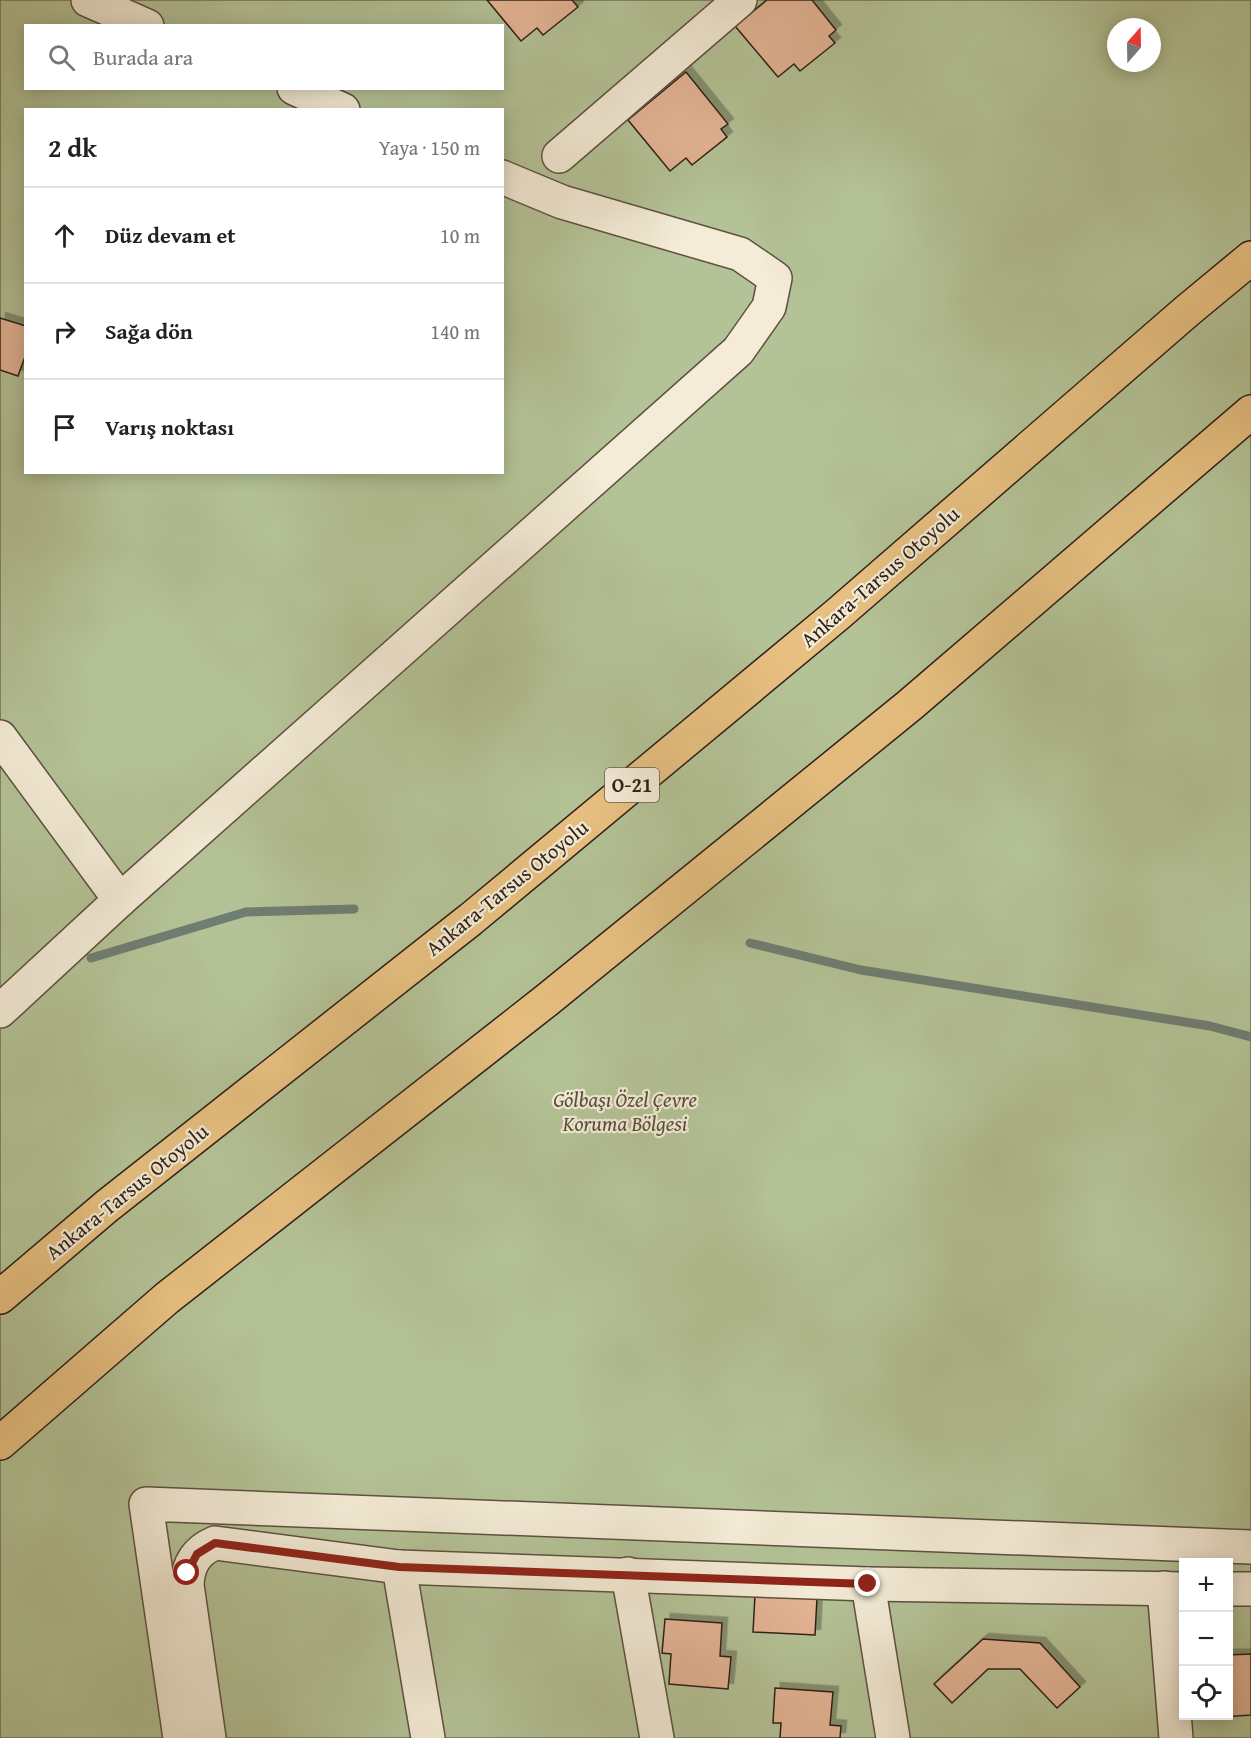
<!DOCTYPE html>
<html lang="tr">
<head>
<meta charset="utf-8">
<style>
  :root { --surface:#fff; --page:#f2f2f2; --text:#222; --muted:#767676; --line:#e0e0e0 }
  body { margin:0; font-family:"Gentium Book Plus",serif; background:var(--page); color:var(--text) }
  .controls { position:absolute; right:18px; bottom:18px; display:grid; overflow:hidden; border-radius:0px; box-shadow:0 3px 15px #0003 }
  .controls button { width:54px; height:54px; display:grid; place-items:center; padding:0; border:0; border-bottom:2px solid var(--line); background:var(--surface); color:var(--text); font:30px sans-serif }
  .compass { position:absolute; left:1107px; top:18px; width:54px; height:54px; border-radius:50%; background:var(--surface); box-shadow:0 3px 15px #0003; rotate:20deg }
  .stop { position:absolute; width:18px; height:18px; margin:-14px; border:4px solid #8f2418; border-radius:50%; background:#fff }
  .stop.end { background:#8f2418; border-color:#fff; box-shadow:0 2px 6px #0008 }
  .list { margin:0; padding:0; list-style:none }
  h2 { display:flex; justify-content:space-between; align-items:center; height:78px; margin:0; padding:0 24px; font-size:26px }
  h2 small { font-size:20px; font-weight:400; color:var(--muted) }
  .list li { display:grid; grid-template-columns:39px 1fr auto; gap:18px; align-items:center; box-sizing:border-box; height:96px; padding:0 24px; border-top:2px solid var(--line) }
  .list b { display:block; font-size:22px; white-space:nowrap }
  .list em { font-size:20px; font-style:normal; color:var(--muted) }
  .icon { flex:none; width:33px; height:33px; fill:none; stroke:currentColor; stroke-width:2; stroke-linecap:round; stroke-linejoin:round }
  .map { position:relative; flex:none; width:1251px; height:1738px; overflow:hidden }
  .search { position:absolute; background:var(--surface); box-shadow:0 3px 15px #0003; left:24px; top:24px; width:480px; height:66px; display:flex; align-items:center; gap:15px; box-sizing:border-box; padding:0 21px; border-radius:0px; color:var(--muted); font-size:22px }
  .panel { position:absolute; background:var(--surface); box-shadow:0 3px 15px #0003; left:24px; top:108px; width:480px; height:366px; border-radius:0px }
  .map>svg:first-child { display:block }
</style>
</head>
<body>
<div class="map">
<svg width="1251" height="1738" viewBox="0 0 1251 1738">
  <defs>
    <filter id="shadow"><feDropShadow dx="5.5" dy="-5.5" stdDeviation="0" flood-color="#0004"/></filter>
  </defs>
  <rect width="100%" height="100%" fill="#eee1c2"/>
  <filter id="stains"><feTurbulence type="fractalNoise" baseFrequency=".00333" numOctaves="4"/><feColorMatrix values="0 0 0 0 .2 0 0 0 0 .09 0 0 0 0 .02 0 0 0 .5 -.17"/></filter>
  <radialGradient id="worn" r=".72"><stop offset=".6" stop-color="#630" stop-opacity="0"/><stop offset="1" stop-color="#630" stop-opacity=".3"/></radialGradient>
  <!-- green -->
  <path fill="#b4c397" stroke="#717158" stroke-width="1.5" fill-rule="evenodd" d="M 0,0 L 1251,0 L 1251,1738 L 0,1738 ZM 26,26 L 502,26 L 502,88 L 26,88 ZM 1116,27 L 1152,27 L 1152,63 L 1116,63 ZM 26,110 L 502,110 L 502,472 L 26,472 ZM 1184,1562 L 1228,1562 L 1228,1716 L 1184,1716 Z"/>
  <g fill="none" stroke-linecap="round" stroke-linejoin="round">
    <!-- stream -->
    <g stroke="#6f7e72" stroke-width="9">
      <path d="M 750,943 L 861,970 L 1210,1026 L 1251,1037"/>
      <path d="M 91,958 L 246,912 L 354,909"/>
    </g>
  </g>
  <!-- building -->
  <g fill="#e4b495" stroke="#2e1f18" stroke-width="1.5" filter="url(#shadow)">
    <path d="M 487,0 L 572,0 L 578,7 L 543,35 L 537,28 L 521,41 Z"/>
    <path d="M 767,0 L 812,0 L 836,30 L 829,36 L 835,43 L 800,71 L 794,64 L 778,77 L 735,26 Z"/>
    <path d="M 686,72 L 728,124 L 721,129 L 727,137 L 692,165 L 686,158 L 670,171 L 628,120 Z"/>
    <path d="M 0,318 L 26,326 L 26,354 L 18,376 L 0,370 Z"/>
    <path d="M 755,1595 L 817,1598 L 815,1635 L 753,1632 Z"/>
    <path d="M 665,1619 L 722,1623 L 720,1656 L 731,1657 L 728,1689 L 669,1684 L 671,1654 L 662,1653 Z"/>
    <path d="M 983,1639 L 1040,1643 L 1080,1687 L 1057,1708 L 1020,1669 L 988,1669 L 952,1703 L 934,1684 Z"/>
    <path d="M 1251,1654 L 1251,1715 L 1209,1718 L 1209,1716 L 1228,1716 L 1228,1655 Z"/>
    <path d="M 775,1688 L 833,1692 L 830,1725 L 841,1726 L 840,1738 L 780,1738 L 781,1723 L 773,1723 Z"/>
  </g>
  <g fill="none" stroke-linecap="round" stroke-linejoin="round">
    <defs>
      <g id="minor">
        <path d="M 88,0 L 147,26"/>
        <path d="M 294,88 L 343,110"/>
        <path d="M 559,156 L 740,0"/>
        <path d="M 0,737 L 120,900"/>
        <path d="M 0,1011 L 120,900 L 738,351 L 769,307 L 775,278 L 740,254 L 562,202 L 502,177"/>
        <path d="M 399,1567 L 428,1738"/>
        <path d="M 628,1574 L 657,1738"/>
        <path d="M 868,1584 L 893,1738"/>
        <path d="M 1164,1588 L 1176,1738"/>
        <path d="M 1228,1589 L 1251,1589"/>
        <path d="M 180,1738 L 146,1504 L 1251,1547"/>
        <path d="M 209,1738 L 187,1585 C 188,1564 196,1551 215,1543 L 399,1567 L 868,1584 L 1184,1589"/>
      </g>
      <g id="highway">
        <path d="M 0,1297 L 107,1206 L 471,919 L 838,614 L 1187,311 L 1251,258"/>
        <path d="M 0,1443 L 167,1298 L 547,1000 L 910,705 L 1251,412"/>
      </g>
    </defs>
    <!-- minor casing -->
    <use href="#minor" stroke="#5e5042" stroke-width="36"/>
    <!-- highway casing -->
    <use href="#highway" stroke="#2e1f18" stroke-width="36"/>
    <!-- minor -->
    <use href="#minor" stroke="#f4ecd7" stroke-width="33"/>
    <!-- highway -->
    <use href="#highway" stroke="#e7c081" stroke-width="33"/>
  </g>
  <g fill="none" stroke-linecap="round" stroke-linejoin="round">
    <!-- route -->
    <path stroke="#8f2418" stroke-width="8" d="M 187,1573 L 197,1554 L 215,1543 L 399,1567 L 868,1584"/>
  </g>
  <g text-anchor="middle" stroke-width="4.5" stroke-linejoin="round" paint-order="stroke">
    <!-- shield labels -->
    <rect fill="#f4ecd7" stroke="#695c51" stroke-width="1.5" x="605" y="768" width="54" height="34" rx="4.5"/>
    <g font-size="20" font-weight="bold" fill="#2e1f18">
      <text x="632" y="792">O-21</text>
    </g>
    <!-- street labels -->
    <g font-size="21" fill="#2e1f18" stroke="#f4ecd7">
      <text transform="translate(880 577) rotate(-41)" y="7">Ankara-Tarsus Otoyolu</text>
      <text transform="translate(507 888) rotate(-39)" y="7">Ankara-Tarsus Otoyolu</text>
      <text transform="translate(127 1192) rotate(-39)" y="7">Ankara-Tarsus Otoyolu</text>
    </g>
    <!-- park labels -->
    <g font-size="21" font-style="italic" fill="#56503e" stroke="#f4ecd7">
      <text x="625" y="1107">Gölbaşı Özel Çevre<tspan x="625" dy="24">Koruma Bölgesi</tspan></text>
    </g>
  </g>
  <rect width="100%" height="100%" filter="url(#stains)"/>
  <rect width="100%" height="100%" fill="url(#worn)"/>
</svg>
<div class="controls">
<button>+</button>
<button>−</button>
<button><svg class="icon" aria-label="locate" viewBox="0 0 24 24"><circle cx="12" cy="12" r="6"/><path d="M12 2v4M12 18v4M2 12h4M18 12h4"/></svg></button>
</div>
<svg class="compass" viewBox="-18 -18 36 36"><path d="M0-13l5 13h-10z" fill="#e53935"/><path d="M0 13l5-13h-10z" fill="#767676"/></svg>
<div class="stop" style="left:187px;top:1573px"></div>
<div class="stop end" style="left:868px;top:1584px"></div>
<div class="search"><svg class="icon" aria-label="search" viewBox="0 0 24 24"><circle cx="10" cy="10" r="6"/><path d="M15 15l6 6"/></svg>Burada ara</div>
<section class="panel">
<h2>2 dk<small>Yaya · 150 m</small></h2>
<ul class="list">
<li><svg class="icon" aria-label="ahead" viewBox="0 0 24 24"><path d="M12 20V5M6 11l6-6 6 6"/></svg><div><b>Düz devam et</b></div><em>10 m</em></li>
<li><svg class="icon" aria-label="right" viewBox="0 0 24 24"><path d="M7 20v-9h11M14 6l5 5-5 5"/></svg><div><b>Sağa dön</b></div><em>140 m</em></li>
<li><svg class="icon" aria-label="arrive" viewBox="0 0 24 24"><path d="M6 21V4h12l-3 4 3 4H6"/></svg><div><b>Varış noktası</b></div></li>
</ul>
</section>
</div>
</body>
</html>
